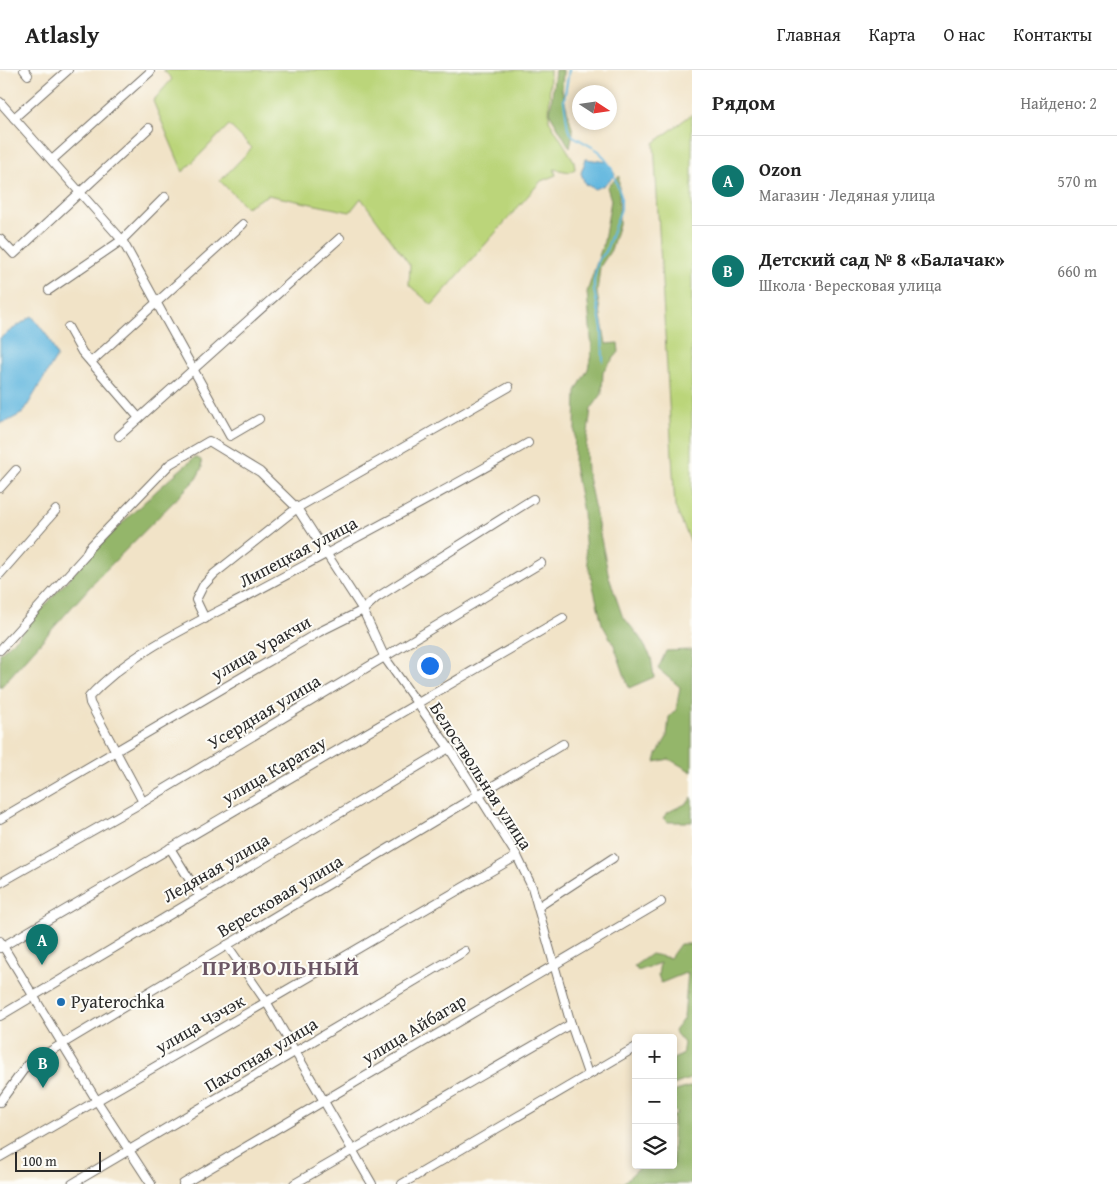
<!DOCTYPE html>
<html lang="ru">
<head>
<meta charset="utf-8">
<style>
  :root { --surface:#fff; --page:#f6f6f6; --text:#222; --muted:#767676; --line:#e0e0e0; --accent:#0f766e }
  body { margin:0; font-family:"Gentium Book Plus",serif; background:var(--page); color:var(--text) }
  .controls { position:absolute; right:15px; bottom:15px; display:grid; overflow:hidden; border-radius:5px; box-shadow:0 2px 8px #0003 }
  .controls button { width:45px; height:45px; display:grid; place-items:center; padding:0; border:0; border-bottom:1px solid var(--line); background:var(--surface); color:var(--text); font:25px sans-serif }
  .compass { position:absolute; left:572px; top:15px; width:45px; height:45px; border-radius:50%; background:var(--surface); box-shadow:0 2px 8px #0003; rotate:102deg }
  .scale { position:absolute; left:15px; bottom:12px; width:86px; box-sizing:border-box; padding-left:5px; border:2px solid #2b2b2b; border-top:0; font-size:14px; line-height:18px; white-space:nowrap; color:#2b2b2b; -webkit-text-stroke:4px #fdfcf7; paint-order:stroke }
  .you { position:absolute; left:429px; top:595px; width:18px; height:18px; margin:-12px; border:4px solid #fff; border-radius:50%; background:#1a73e8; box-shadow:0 0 0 8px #1a73e833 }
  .badge { display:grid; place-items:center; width:32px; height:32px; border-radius:50%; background:var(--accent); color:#fff; font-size:16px; font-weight:700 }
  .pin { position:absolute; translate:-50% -41px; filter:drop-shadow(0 1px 2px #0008) }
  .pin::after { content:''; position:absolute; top:26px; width:18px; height:15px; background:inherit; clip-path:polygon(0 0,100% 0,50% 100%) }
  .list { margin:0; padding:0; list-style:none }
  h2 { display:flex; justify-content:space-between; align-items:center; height:65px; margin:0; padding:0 20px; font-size:21px }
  h2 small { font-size:16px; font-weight:400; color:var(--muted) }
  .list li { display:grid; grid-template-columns:32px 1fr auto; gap:15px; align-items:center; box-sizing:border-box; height:90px; padding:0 20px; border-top:1px solid var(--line) }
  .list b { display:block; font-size:19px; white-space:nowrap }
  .list p { margin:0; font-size:16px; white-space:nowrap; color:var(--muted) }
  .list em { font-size:16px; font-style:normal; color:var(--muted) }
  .icon { flex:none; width:28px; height:28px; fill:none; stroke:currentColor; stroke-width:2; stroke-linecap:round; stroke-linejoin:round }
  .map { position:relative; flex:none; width:692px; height:1114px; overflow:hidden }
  header { display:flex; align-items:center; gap:30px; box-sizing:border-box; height:70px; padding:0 25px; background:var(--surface); border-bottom:1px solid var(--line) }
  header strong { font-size:24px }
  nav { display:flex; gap:28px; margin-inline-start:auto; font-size:18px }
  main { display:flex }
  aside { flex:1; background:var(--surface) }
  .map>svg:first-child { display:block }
</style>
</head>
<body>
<header>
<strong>Atlasly</strong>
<nav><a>Главная</a><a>Карта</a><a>О нас</a><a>Контакты</a></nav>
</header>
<main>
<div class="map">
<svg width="692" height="1114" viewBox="0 0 692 1114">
  <rect width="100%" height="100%" fill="#fdfcf7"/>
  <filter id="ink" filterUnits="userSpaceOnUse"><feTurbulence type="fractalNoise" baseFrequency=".02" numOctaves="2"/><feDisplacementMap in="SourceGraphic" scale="10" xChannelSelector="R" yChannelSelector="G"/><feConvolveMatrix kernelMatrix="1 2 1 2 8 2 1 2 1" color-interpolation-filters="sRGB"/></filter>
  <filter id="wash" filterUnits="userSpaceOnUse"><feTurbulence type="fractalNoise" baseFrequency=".0096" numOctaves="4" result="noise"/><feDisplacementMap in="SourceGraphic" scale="20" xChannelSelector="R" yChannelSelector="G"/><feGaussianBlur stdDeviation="1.12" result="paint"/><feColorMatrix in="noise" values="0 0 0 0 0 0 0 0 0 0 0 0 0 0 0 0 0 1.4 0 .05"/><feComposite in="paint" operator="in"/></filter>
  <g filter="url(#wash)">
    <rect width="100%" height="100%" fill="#f1e3c7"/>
    <!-- green -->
    <g fill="#bbd57a" stroke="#738052">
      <path d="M 163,0 L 550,0 L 549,50 L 574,91 L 575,99 L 570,102 L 554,99 L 556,105 L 541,111 L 432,235 L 409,215 L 410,195 L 361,128 L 350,142 L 268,125 L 246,137 L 220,111 L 252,78 L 229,55 L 183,102 L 153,31 L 172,9 Z"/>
      <path d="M 692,44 L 692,475 L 675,437 L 654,73 Z"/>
    </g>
    <!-- forest -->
    <g fill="#94b66a" stroke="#60704a">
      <path d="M 555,0 L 563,0 L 562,20 L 573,62 L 570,78 L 550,44 Z"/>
      <path d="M 619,106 L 619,154 L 611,180 L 600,197 L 597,223 L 606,274 L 618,273 L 619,282 L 603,301 L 602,324 L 591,339 L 586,377 L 587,402 L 609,507 L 622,545 L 640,568 L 651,587 L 654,607 L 629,618 L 614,575 L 602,554 L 586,486 L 583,442 L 574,395 L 576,321 L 588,299 L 592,280 L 587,222 L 604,171 L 611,130 L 607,117 Z"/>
      <path d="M 195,387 L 201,390 L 202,398 L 196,409 L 96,510 L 0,618 L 0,583 C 27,560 42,538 65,513 C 106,467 149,426 195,387 Z"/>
      <path d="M 691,580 L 692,580 L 692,702 L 669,689 L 655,692 L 657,684 L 667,667 L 669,647 L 676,640 L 680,617 L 658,599 L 666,581 Z"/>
      <path d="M 692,727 L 692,752 L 668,752 L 663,748 C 669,737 687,738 692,727 Z"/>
      <path d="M 680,874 L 692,874 L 692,1008 L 673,1015 L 673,989 L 682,985 L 684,973 L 674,961 L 684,948 L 688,902 L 661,913 L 658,905 L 660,893 L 638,901 L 634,896 L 651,884 L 670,888 Z"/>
      <path d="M 692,1016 L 692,1114 L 604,1114 L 623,1113 L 642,1095 L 673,1095 L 673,1046 L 677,1044 L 673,1040 L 673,1022 Z"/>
    </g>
    <!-- water -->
    <g fill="#63b8df" stroke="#477285">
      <path d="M 586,89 L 608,92 L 615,105 L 604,115 L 595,119 L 585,114 L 581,103 Z"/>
      <path d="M 32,246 L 48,267 L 57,286 L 23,343 L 8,351 L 0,353 L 0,268 Z"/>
    </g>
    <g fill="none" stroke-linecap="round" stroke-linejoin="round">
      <!-- stream -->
      <path stroke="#63b8df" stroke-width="2" d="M 569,0 L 564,30 L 568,59 L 573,66 L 599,81 L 611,97 L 621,126 L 621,139 L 605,183 L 598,190 L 594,210 L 594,220 L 602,258 L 603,291"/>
    </g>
  </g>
  <g filter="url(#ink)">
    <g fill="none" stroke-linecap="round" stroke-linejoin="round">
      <defs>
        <g id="minor">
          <path d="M 24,0 L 28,5"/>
          <path d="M 0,32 L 122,170 L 230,366 L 259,349"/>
          <path d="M 14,48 L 68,0"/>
          <path d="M 52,90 L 150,2"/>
          <path d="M 0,169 L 14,184 L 149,58"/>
          <path d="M 49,220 L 122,170 L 165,127"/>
          <path d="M 68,257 L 82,282 L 139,348"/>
          <path d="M 91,292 L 243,154"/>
          <path d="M 119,366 L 340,168"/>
          <path d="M 0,418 L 16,400"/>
          <path d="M 0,504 L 56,440"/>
          <path d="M 205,549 L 196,530 L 203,516 L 214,504 L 297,438 L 509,317"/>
          <path d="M 0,580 L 85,486 L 89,478 L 170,394 L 209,371 L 260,402 L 297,438 L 363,540 L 385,588 L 449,678 L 517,786 L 532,817 L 571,954 L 588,1004"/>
          <path d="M 143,732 L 90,633 L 89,627 C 131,581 197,553 251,524 C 344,474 437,426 528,373"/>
          <path d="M 0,749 L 319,562 L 363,540 L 376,528 L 533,429"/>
          <path d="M 170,778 L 199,825"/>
          <path d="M 0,813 L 143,732 L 541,493"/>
          <path d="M 538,837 L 613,788"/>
          <path d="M 0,871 L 97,1031 L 151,1114"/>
          <path d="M 227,875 L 267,933 L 372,1114"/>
          <path d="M 0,878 L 563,548"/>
          <path d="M 0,946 L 449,678"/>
          <path d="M 0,1032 L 27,995 L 563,674"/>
          <path d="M 0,1087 L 517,786"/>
          <path d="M 72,1114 L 465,881"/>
          <path d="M 183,1114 L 661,832"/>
          <path d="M 294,1114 L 571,954"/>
          <path d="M 402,1114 L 636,977"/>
        </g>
      </defs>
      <!-- minor casing -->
      <use href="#minor" stroke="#706b62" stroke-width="10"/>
      <!-- minor -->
      <use href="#minor" stroke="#fff" stroke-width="8"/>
    </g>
  </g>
  <!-- markers -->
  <circle fill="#1f6fb2" stroke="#fdfcf7" stroke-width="2" cx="61" cy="932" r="5"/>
  <g text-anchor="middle" stroke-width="4" stroke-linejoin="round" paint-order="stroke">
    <!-- street labels -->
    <g font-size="18" fill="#2b2b2b" stroke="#fdfcf7">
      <text transform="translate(298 482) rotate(-28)" y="6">Липецкая улица</text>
      <text transform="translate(261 578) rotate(-30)" y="6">улица Уракчи</text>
      <text transform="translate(264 642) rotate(-31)" y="6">Усердная улица</text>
      <text transform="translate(274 700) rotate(-30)" y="6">улица Каратау</text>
      <text transform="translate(481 706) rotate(57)" y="6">Белоствольная улица</text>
      <text transform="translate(216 798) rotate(-30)" y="6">Ледяная улица</text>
      <text transform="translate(280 826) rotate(-31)" y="6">Вересковая улица</text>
      <text transform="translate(200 954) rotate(-30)" y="6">улица Чэчэк</text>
      <text transform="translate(414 959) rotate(-31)" y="6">улица Айбагар</text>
      <text transform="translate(261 985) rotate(-31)" y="6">Пахотная улица</text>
    </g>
    <!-- poi labels -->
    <g font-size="18" fill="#2b2b2b" stroke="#fdfcf7" text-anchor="start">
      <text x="71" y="938">Pyaterochka</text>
    </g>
    <!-- district labels -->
    <g font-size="22" font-weight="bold" letter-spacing="1" fill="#6b5664" stroke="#fdfcf7">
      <text x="281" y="905">ПРИВОЛЬНЫЙ</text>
    </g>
  </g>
</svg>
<div class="controls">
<button>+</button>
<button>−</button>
<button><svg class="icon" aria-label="layers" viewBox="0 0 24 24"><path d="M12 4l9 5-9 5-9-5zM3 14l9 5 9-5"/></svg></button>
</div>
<svg class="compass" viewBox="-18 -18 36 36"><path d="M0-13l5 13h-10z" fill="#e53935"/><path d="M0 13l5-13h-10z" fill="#767676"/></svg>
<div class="scale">100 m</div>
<div class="you"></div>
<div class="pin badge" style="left:42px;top:895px">A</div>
<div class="pin badge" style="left:43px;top:1018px">B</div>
</div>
<aside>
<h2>Рядом<small>Найдено: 2</small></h2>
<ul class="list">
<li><span class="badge">A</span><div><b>Ozon</b><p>Магазин · Ледяная улица</p></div><em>570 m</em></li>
<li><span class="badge">B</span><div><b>Детский сад № 8 «Балачак»</b><p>Школа · Вересковая улица</p></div><em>660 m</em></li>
</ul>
</aside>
</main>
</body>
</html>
